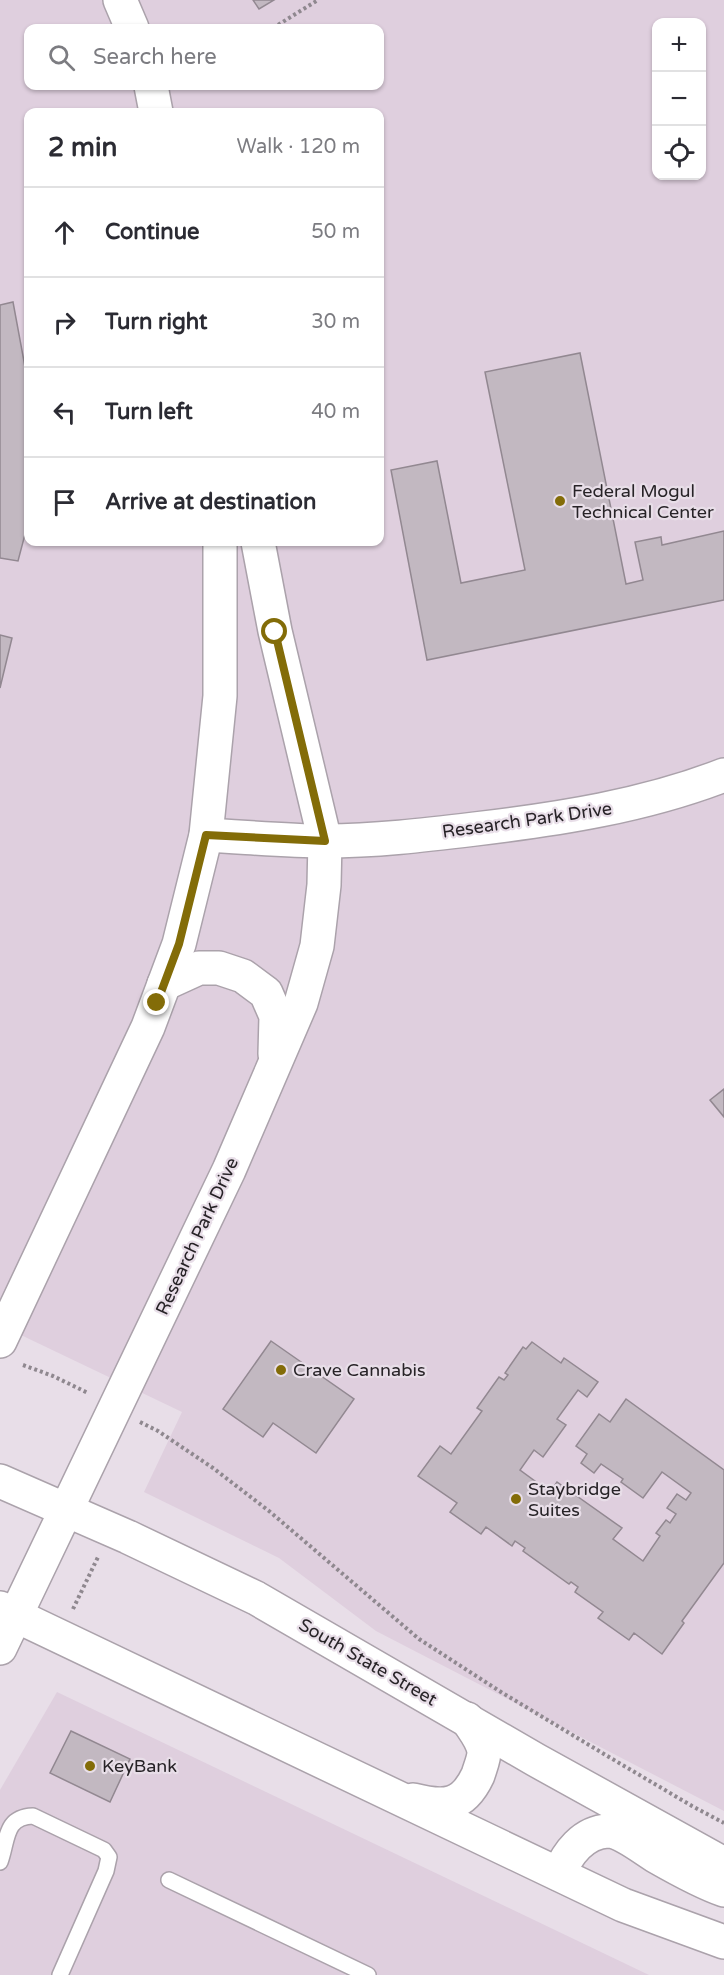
<!DOCTYPE html>
<html lang="en">
<head>
<meta charset="utf-8">
<style>
  :root { --surface:#fff; --page:#f7f7f7; --text:#2b2b33; --muted:#7c7c81; --line:#e1e1e2 }
  body { margin:0; font-family:"Varela Round",sans-serif; background:var(--page); color:var(--text) }
  .controls { position:absolute; right:18px; top:18px; display:grid; overflow:hidden; border-radius:12px; box-shadow:0 2px 4px #0004 }
  .controls button { width:54px; height:54px; display:grid; place-items:center; padding:0; border:0; border-bottom:2px solid var(--line); background:var(--surface); color:var(--text); font:30px sans-serif }
  .stop { position:absolute; width:18px; height:18px; margin:-14px; border:4px solid #836c08; border-radius:50%; background:#fff }
  .stop.end { background:#836c08; border-color:#fff; box-shadow:0 2px 6px #0008 }
  .list { margin:0; padding:0; list-style:none }
  h2 { display:flex; justify-content:space-between; align-items:center; height:78px; margin:0; padding:0 24px; font-size:26px }
  h2 small { font-size:20px; font-weight:400; color:var(--muted) }
  .list li { display:grid; grid-template-columns:39px 1fr auto; gap:18px; align-items:center; box-sizing:border-box; height:90px; padding:0 24px; border-top:2px solid var(--line) }
  .list b { display:block; font-size:22px; white-space:nowrap }
  .list em { font-size:20px; font-style:normal; color:var(--muted) }
  .icon { flex:none; width:33px; height:33px; fill:none; stroke:currentColor; stroke-width:2; stroke-linecap:round; stroke-linejoin:round }
  .map { position:relative; flex:none; width:724px; height:1975px; overflow:hidden }
  .search { position:absolute; background:var(--surface); box-shadow:0 2px 4px #0004; left:24px; top:24px; width:360px; height:66px; display:flex; align-items:center; gap:15px; box-sizing:border-box; padding:0 21px; border-radius:12px; color:var(--muted); font-size:22px }
  .panel { position:absolute; background:var(--surface); box-shadow:0 2px 4px #0004; left:24px; top:108px; width:360px; height:438px; border-radius:12px }
  .map>svg:first-child { display:block }
</style>
</head>
<body>
<div class="map">
<svg width="724" height="1975" viewBox="0 0 724 1975">
  <rect width="100%" height="100%" fill="#e8dee8"/>
  <!-- built -->
  <g fill="#dfcfde" fill-rule="evenodd">
    <path d="M 0,0 L 724,0 L 724,1811 L 376,1631 L 279,1558 L 144,1492 L 182,1412 L 0,1325 ZM 656,22 L 702,22 L 702,176 L 656,176 ZM 28,28 L 380,28 L 380,86 L 28,86 ZM 28,112 L 380,112 L 380,542 L 28,542 Z"/>
    <path d="M 57,1692 L 649,1975 L 0,1975 L 0,1790 Z"/>
  </g>
  <!-- building -->
  <g fill="#c2b8c1" stroke="#928891" stroke-width="1.5">
    <path d="M 253,0 L 274,0 L 259,9 Z"/>
    <path d="M 13,302 L 28,383 L 28,523 L 18,561 L 0,558 L 0,305 Z"/>
    <path d="M 580,353 L 626,584 L 643,580 L 635,542 L 661,537 L 662,545 L 724,531 L 724,600 L 427,660 L 391,470 L 437,461 L 461,583 L 525,570 L 485,372 Z"/>
    <path d="M 0,635 L 12,638 L 0,688 Z"/>
    <path d="M 724,1089 L 724,1117 L 710,1100 Z"/>
    <path d="M 271,1341 L 354,1399 L 316,1453 L 273,1423 L 263,1437 L 223,1409 Z"/>
    <path d="M 532,1342 L 561,1363 L 564,1358 L 598,1382 L 587,1397 L 578,1390 L 557,1419 L 566,1425 L 543,1457 L 534,1450 L 520,1470 L 550,1492 L 557,1482 L 622,1528 L 613,1539 L 643,1561 L 660,1536 L 656,1533 L 666,1520 L 670,1523 L 676,1514 L 667,1508 L 677,1494 L 686,1500 L 691,1493 L 662,1472 L 643,1498 L 621,1482 L 623,1479 L 601,1464 L 594,1473 L 581,1463 L 587,1454 L 576,1446 L 599,1414 L 610,1422 L 626,1399 L 724,1470 L 724,1563 L 682,1621 L 684,1623 L 662,1654 L 634,1633 L 629,1640 L 598,1618 L 603,1612 L 575,1592 L 578,1587 L 571,1582 L 569,1584 L 523,1551 L 525,1548 L 515,1541 L 512,1546 L 486,1527 L 481,1534 L 450,1512 L 457,1503 L 418,1476 L 440,1446 L 451,1454 L 482,1411 L 477,1408 L 499,1377 L 504,1380 L 508,1375 L 505,1373 L 523,1347 L 526,1349 Z"/>
    <path d="M 71,1731 L 130,1759 L 110,1802 L 50,1773 Z"/>
  </g>
  <g fill="none" stroke-linecap="round" stroke-linejoin="round">
    <defs>
      <g id="lane">
        <path d="M 0,1862 C 8,1840 4,1817 33,1816 L 104,1850 L 109,1857 L 106,1871 L 60,1975"/>
        <path d="M 169,1880 L 368,1975"/>
      </g>
      <g id="secondary">
        <path d="M 120,0 L 132,28"/>
        <path d="M 151,86 L 156,112"/>
        <path d="M 206,835 C 246,837 286,841 325,841 C 375,841 425,835 475,829 C 559,819 644,806 724,775"/>
        <path d="M 164,984 L 199,968 L 219,968 L 243,976 L 266,993 L 276,1016 L 275,1054"/>
        <path d="M 0,1341 L 148,1027 L 179,944 L 206,835 L 220,696 L 220,542"/>
        <path d="M 0,1481 L 128,1537 L 256,1598 L 536,1760 L 724,1864"/>
        <path d="M 0,1608 L 623,1905 L 724,1942"/>
        <path d="M 0,1648 L 229,1170 L 301,1003 L 317,946 L 324,885 L 325,841 L 275,631 L 258,542"/>
        <path d="M 413,1800 C 445,1808 463,1807 478,1775 C 480,1768 484,1759 484,1752 C 483,1740 473,1729 467,1719"/>
        <path d="M 559,1874 C 567,1854 583,1832 608,1831 C 622,1831 645,1850 657,1857 C 678,1869 701,1882 724,1890"/>
      </g>
    </defs>
    <!-- lane casing -->
    <use href="#lane" stroke="#aba2ab" stroke-width="18"/>
    <!-- secondary casing -->
    <use href="#secondary" stroke="#aba2ab" stroke-width="36"/>
    <!-- path -->
    <g stroke="#8f888f" stroke-width="4" stroke-dasharray="3 3" stroke-linecap="butt">
      <path d="M 273,28 L 318,0"/>
      <path d="M 23,1365 L 53,1376 L 88,1393"/>
      <path d="M 140,1422 L 158,1431 L 213,1468 L 269,1511 L 419,1639 L 501,1692 L 609,1757 L 692,1806 L 724,1823"/>
      <path d="M 73,1609 L 98,1557"/>
    </g>
    <!-- lane -->
    <use href="#lane" stroke="#fff" stroke-width="15"/>
    <!-- secondary -->
    <use href="#secondary" stroke="#fff" stroke-width="33"/>
  </g>
  <g fill="none" stroke-linecap="round" stroke-linejoin="round">
    <!-- route -->
    <path stroke="#836c08" stroke-width="8" d="M 157,1003 L 179,944 L 206,835 L 325,841 L 275,632"/>
  </g>
  <!-- markers -->
  <g fill="#836c08" stroke="#e8dee8" stroke-width="2">
    <circle cx="560" cy="501" r="6"/>
    <circle cx="281" cy="1370" r="6"/>
    <circle cx="516" cy="1499" r="6"/>
    <circle cx="90" cy="1766" r="6"/>
  </g>
  <g text-anchor="middle" stroke-width="4.5" stroke-linejoin="round" paint-order="stroke">
    <!-- poi labels -->
    <g font-size="18" fill="#272327" stroke="#e8dee8" text-anchor="start">
      <text x="572" y="497">Federal Mogul<tspan x="572" dy="21">Technical Center</tspan></text>
      <text x="293" y="1376">Crave Cannabis</text>
      <text x="528" y="1495">Staybridge<tspan x="528" dy="21">Suites</tspan></text>
      <text x="102" y="1772">KeyBank</text>
    </g>
    <!-- street labels -->
    <g font-size="18" fill="#272327" stroke="#e8dee8">
      <text transform="translate(527 820) rotate(-8)" y="6">Research Park Drive</text>
      <text transform="translate(197 1236) rotate(-65)" y="6">Research Park Drive</text>
      <text transform="translate(368 1662) rotate(30)" y="6">South State Street</text>
    </g>
  </g>
</svg>
<div class="controls">
<button>+</button>
<button>−</button>
<button><svg class="icon" aria-label="locate" viewBox="0 0 24 24"><circle cx="12" cy="12" r="6"/><path d="M12 2v4M12 18v4M2 12h4M18 12h4"/></svg></button>
</div>
<div class="stop" style="left:275px;top:632px"></div>
<div class="stop end" style="left:157px;top:1003px"></div>
<div class="search"><svg class="icon" aria-label="search" viewBox="0 0 24 24"><circle cx="10" cy="10" r="6"/><path d="M15 15l6 6"/></svg>Search here</div>
<section class="panel">
<h2>2 min<small>Walk · 120 m</small></h2>
<ul class="list">
<li><svg class="icon" aria-label="ahead" viewBox="0 0 24 24"><path d="M12 20V5M6 11l6-6 6 6"/></svg><div><b>Continue</b></div><em>50 m</em></li>
<li><svg class="icon" aria-label="right" viewBox="0 0 24 24"><path d="M7 20v-9h11M14 6l5 5-5 5"/></svg><div><b>Turn right</b></div><em>30 m</em></li>
<li><svg class="icon" aria-label="left" viewBox="0 0 24 24"><path d="M17 20v-9H6M10 6l-5 5 5 5"/></svg><div><b>Turn left</b></div><em>40 m</em></li>
<li><svg class="icon" aria-label="arrive" viewBox="0 0 24 24"><path d="M6 21V4h12l-3 4 3 4H6"/></svg><div><b>Arrive at destination</b></div></li>
</ul>
</section>
</div>
</body>
</html>
